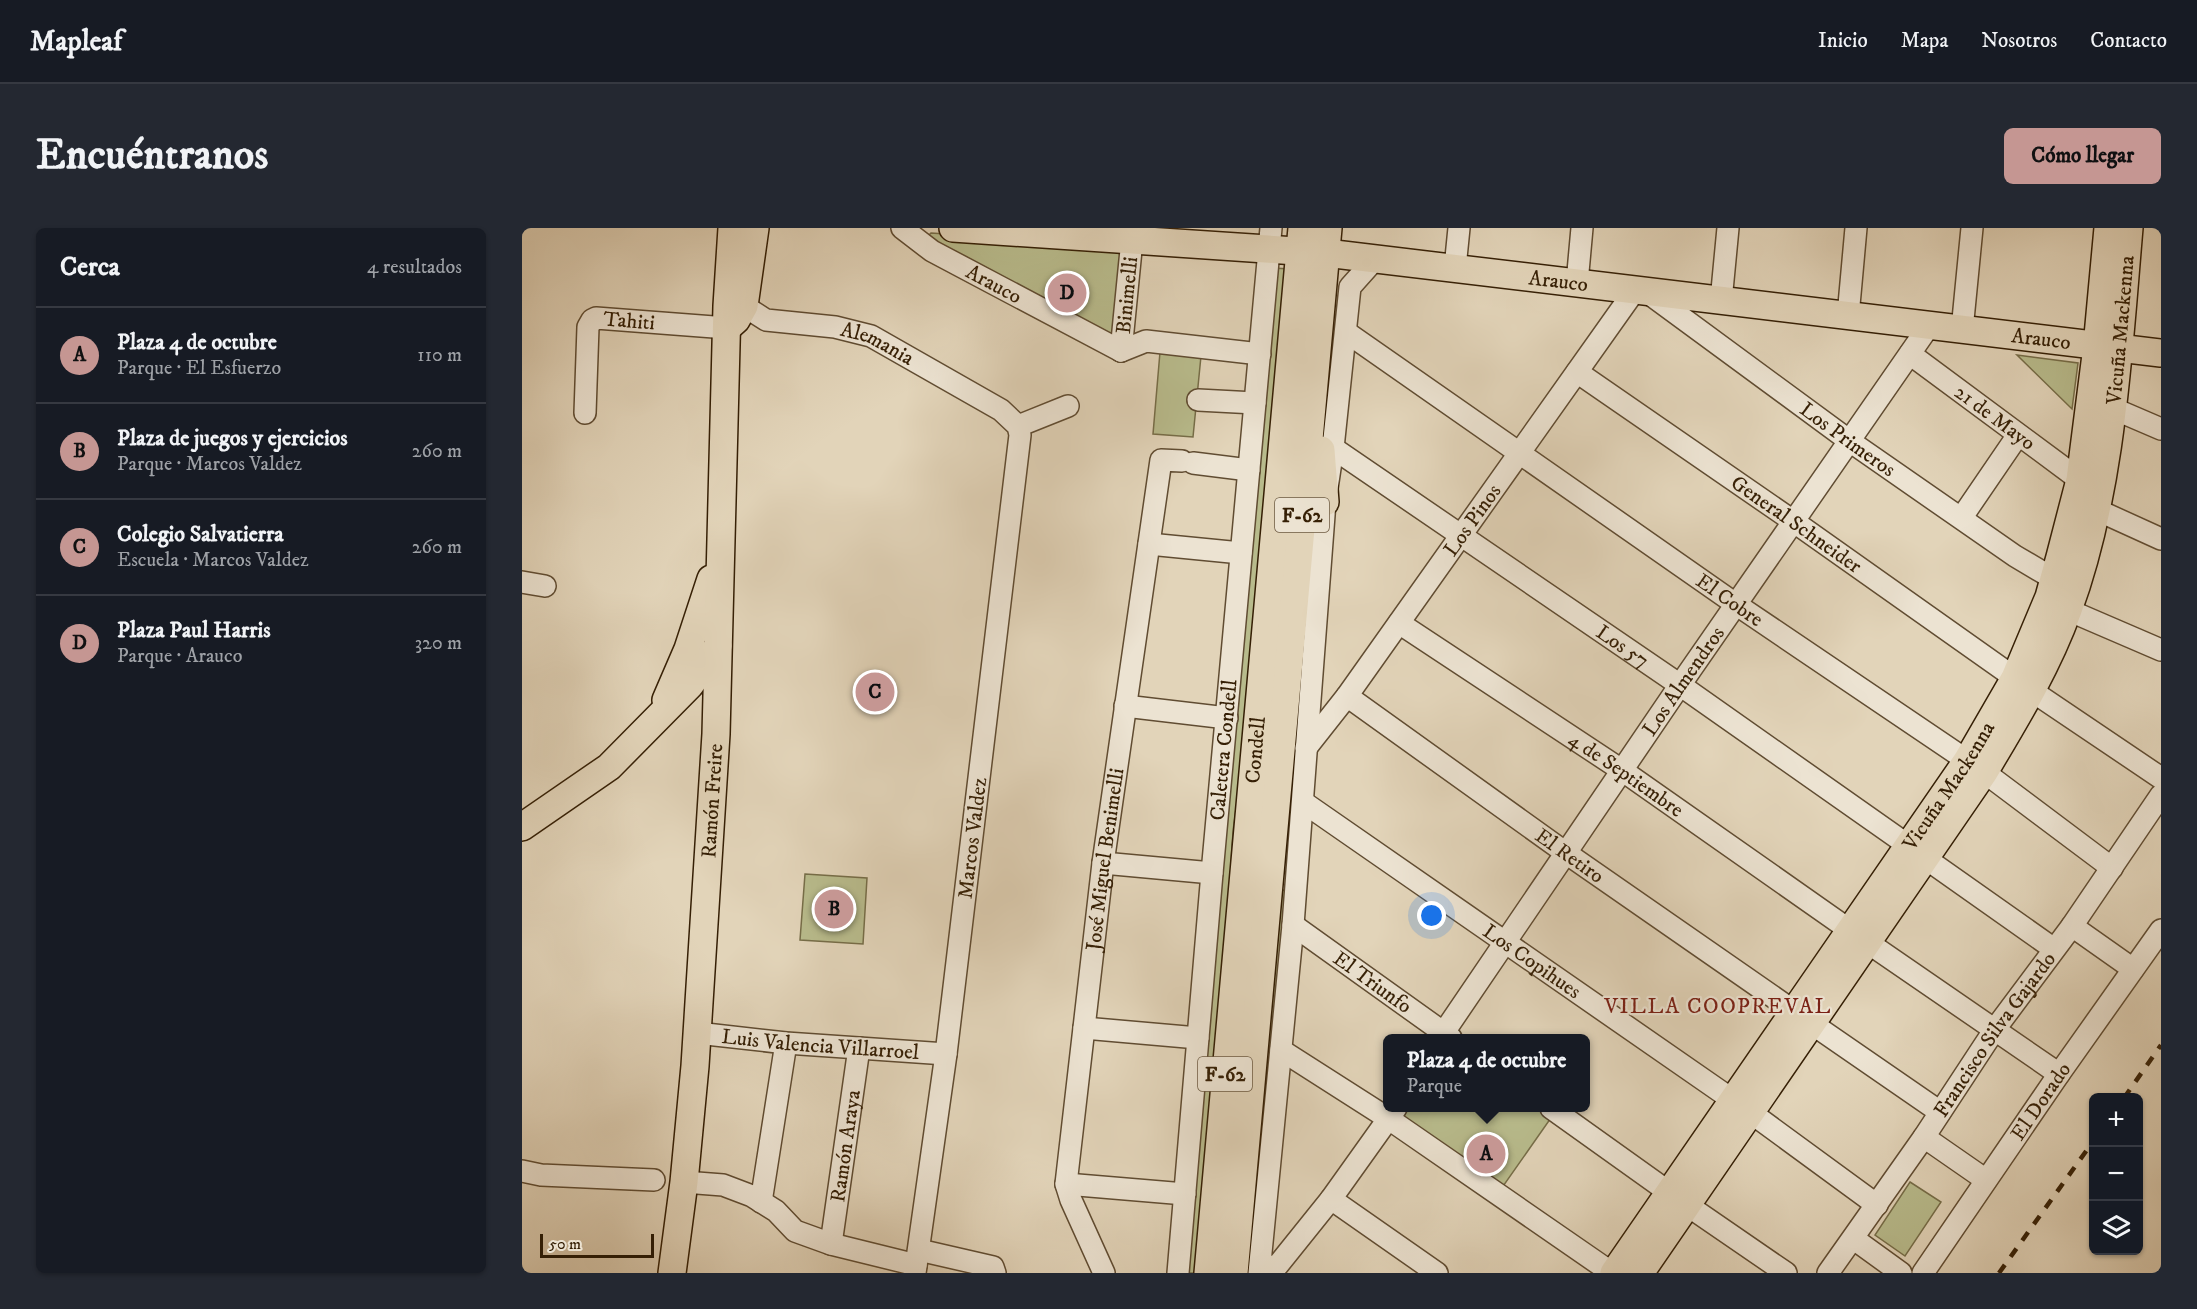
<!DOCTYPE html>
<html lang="es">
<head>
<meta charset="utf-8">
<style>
  :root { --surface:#171b24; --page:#242831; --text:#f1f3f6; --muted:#9ea1a6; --line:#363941; --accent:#c59692 }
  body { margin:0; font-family:"IM FELL DW Pica",serif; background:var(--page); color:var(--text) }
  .controls { position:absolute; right:18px; bottom:18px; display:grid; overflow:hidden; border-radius:9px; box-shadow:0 2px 4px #0004 }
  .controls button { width:54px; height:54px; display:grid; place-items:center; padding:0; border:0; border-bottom:2px solid var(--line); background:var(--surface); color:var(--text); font:30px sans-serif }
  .scale { position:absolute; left:18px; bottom:15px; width:114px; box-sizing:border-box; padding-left:6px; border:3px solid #351f05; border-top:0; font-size:16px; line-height:21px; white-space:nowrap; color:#351f05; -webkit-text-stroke:4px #ece3d2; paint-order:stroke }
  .you { position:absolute; left:910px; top:688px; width:21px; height:21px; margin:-15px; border:4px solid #fff; border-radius:50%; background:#1a73e8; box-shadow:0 0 0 9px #1a73e833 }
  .badge { display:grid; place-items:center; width:39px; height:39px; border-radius:50%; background:var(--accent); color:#111; font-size:20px; font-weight:700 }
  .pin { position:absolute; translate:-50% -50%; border:3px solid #fff; box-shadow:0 2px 6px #0006 }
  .popup { position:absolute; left:861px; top:806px; width:207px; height:78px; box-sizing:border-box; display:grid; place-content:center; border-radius:9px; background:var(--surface); filter:drop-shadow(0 2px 4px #0005); font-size:20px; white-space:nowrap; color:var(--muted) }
  .popup b { font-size:22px; color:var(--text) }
  .popup::after { content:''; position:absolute; left:50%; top:100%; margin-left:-12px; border:12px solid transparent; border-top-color:var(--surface) }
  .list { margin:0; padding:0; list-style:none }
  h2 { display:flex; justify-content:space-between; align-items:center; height:78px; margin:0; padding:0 24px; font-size:26px }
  h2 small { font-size:20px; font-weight:400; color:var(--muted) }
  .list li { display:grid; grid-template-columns:39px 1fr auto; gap:18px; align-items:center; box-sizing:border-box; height:96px; padding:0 24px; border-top:2px solid var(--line) }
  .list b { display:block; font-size:22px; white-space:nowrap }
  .list p { margin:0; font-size:20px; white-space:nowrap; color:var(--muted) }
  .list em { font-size:20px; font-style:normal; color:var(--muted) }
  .icon { flex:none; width:33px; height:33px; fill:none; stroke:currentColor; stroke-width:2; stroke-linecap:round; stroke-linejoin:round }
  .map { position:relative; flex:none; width:1639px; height:1045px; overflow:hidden; border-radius:9px }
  header { display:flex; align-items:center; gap:36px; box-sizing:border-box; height:84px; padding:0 30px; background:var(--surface); border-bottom:2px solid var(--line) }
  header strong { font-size:28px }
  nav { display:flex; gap:33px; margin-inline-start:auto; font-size:21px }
  .intro { display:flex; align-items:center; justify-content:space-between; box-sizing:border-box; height:144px; padding:0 36px }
  h1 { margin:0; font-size:42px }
  .button { padding:15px 27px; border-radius:9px; background:var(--accent); color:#111; font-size:21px; font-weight:700 }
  main { display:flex; gap:36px; padding:0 36px }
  aside { flex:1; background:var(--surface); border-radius:9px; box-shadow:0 2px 4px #0004 }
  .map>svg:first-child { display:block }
</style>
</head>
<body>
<header>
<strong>Mapleaf</strong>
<nav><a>Inicio</a><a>Mapa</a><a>Nosotros</a><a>Contacto</a></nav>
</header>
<div class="intro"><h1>Encuéntranos</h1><a class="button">Cómo llegar</a></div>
<main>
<aside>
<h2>Cerca<small>4 resultados</small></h2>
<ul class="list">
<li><span class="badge">A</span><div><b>Plaza 4 de octubre</b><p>Parque · El Esfuerzo</p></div><em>110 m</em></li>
<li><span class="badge">B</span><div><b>Plaza de juegos y ejercicios</b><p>Parque · Marcos Valdez</p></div><em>260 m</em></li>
<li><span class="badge">C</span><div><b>Colegio Salvatierra</b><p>Escuela · Marcos Valdez</p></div><em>260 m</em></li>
<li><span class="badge">D</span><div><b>Plaza Paul Harris</b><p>Parque · Arauco</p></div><em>320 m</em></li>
</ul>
</aside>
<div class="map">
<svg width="1639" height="1045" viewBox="0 0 1639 1045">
  <rect width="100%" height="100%" fill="#e2d4b9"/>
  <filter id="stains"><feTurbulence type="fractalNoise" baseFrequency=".00333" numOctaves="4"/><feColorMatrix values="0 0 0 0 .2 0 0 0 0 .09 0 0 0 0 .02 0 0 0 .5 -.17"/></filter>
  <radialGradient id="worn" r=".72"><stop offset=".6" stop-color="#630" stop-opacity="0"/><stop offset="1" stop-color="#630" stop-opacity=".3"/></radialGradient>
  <!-- green -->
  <g fill="#b8bb8c" stroke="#766d48" stroke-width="1.5">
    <path d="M 409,5 L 582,17 L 593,21 L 600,29 L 595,101 L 589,108 L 405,9 Z"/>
    <path d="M 750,40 L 769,41 L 760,69 L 721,550 C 708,595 708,642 710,689 L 678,1045 L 665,1045 Z"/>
    <path d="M 638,124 L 679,128 L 671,209 L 631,206 Z"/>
    <path d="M 1495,127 L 1556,135 L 1550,181 Z"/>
    <path d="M 283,646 L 345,650 L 341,716 L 278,712 Z"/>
    <path d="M 758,661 L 764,663 L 729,1045 L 717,1045 Z"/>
    <path d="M 876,880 L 1019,880 L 1031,887 L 977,964 L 871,887 Z"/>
    <path d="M 1388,954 L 1419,974 L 1383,1028 L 1353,1007 Z"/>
  </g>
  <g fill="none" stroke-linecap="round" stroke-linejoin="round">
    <defs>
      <g id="minor">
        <path id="s1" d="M 380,0 L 410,23 L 599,123"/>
        <path d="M 933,40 L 937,0"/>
        <path d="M 1055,55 L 1060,0"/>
        <path id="s2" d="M 1125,64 L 1329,214 L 1493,328 L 1532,351"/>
        <path d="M 1199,73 L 1206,0"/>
        <path id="s3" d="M 222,78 L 244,92 L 313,99 L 349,108 L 479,182 L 496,198 L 498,207 L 424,826 L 393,1045"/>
        <path d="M 1326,88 L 1334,0"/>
        <path d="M 1440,102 L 1450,0"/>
        <path id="s4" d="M 824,104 L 1215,377 L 1462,544 L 1590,640"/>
        <path d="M 599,123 L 624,113 L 738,126"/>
        <path id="s5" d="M 599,123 L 610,12"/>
        <path id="s6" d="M 1388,126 L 1558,252"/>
        <path id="s7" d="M 1055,144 L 1271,293 L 1493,450"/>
        <path d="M 676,172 L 733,175"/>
        <path d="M 1590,180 L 1639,201"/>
        <path id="s8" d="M 63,185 L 66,99 L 70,92 L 74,90 L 205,100"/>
        <path d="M 496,198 L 546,178"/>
        <path id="s9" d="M 811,220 L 1158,457 L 1387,618"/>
        <path d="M 671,235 L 727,242"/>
        <path d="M 1573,281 L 1639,311"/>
        <path d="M 1440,289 L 1496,207"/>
        <path d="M 627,316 L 719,325"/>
        <path d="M 0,354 L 23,358"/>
        <path d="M 1546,382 L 1639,422"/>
        <path id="s10" d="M 877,395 L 1101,543 L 1329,703"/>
        <path d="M 1510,463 L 1639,550"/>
        <path id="s11" d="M 825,468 L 1044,625 L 1273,784"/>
        <path d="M 603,478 L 705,490"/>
        <path id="s12" d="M 784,520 L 825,468 L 1113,62"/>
        <path id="s13" d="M 781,574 L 1228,884 L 1355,977"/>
        <path d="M 1403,630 L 1532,721"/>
        <path d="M 581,635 L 690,645"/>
        <path id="s14" d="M 771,697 L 929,810"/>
        <path d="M 1550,698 L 1611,741"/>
        <path d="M 1345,714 L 1537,846"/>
        <path d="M 1289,795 L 1418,884"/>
        <path d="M 562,800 L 676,810"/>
        <path id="s15" d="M 175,805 L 264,815 L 424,826"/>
        <path id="s16" d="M 918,810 L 1158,457 L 1407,98"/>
        <path d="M 759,822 L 867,891 L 1090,1045"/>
        <path d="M 1029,880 L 1148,965"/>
        <path d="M 1402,909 L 1464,952"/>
        <path d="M 0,943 L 19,947 L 132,952"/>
        <path d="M 162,954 L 201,957 L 230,968 L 254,983 L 273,1003 L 309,1016 L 394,1037"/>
        <path d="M 544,956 L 663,966"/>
        <path d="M 809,971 L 915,1045"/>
        <path d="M 239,974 L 264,815"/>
        <path d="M 1165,977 L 1264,1045"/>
        <path d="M 1332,1011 L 1379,1045"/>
        <path id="s17" d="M 309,1016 L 337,820"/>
        <path d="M 397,1022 L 471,1039 L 473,1045"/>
        <path d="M 738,1041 L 756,1037 L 809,971 L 874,880"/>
        <path id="s18" d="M 582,1045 L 549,972 L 544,956 L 581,635 L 639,232 L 660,233"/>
        <path id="s19" d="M 656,1045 L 690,645 L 749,0"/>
        <path d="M 737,1045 L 771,697 L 803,274 L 811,220 L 828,59 L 853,31"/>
        <path id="s20" d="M 1306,1045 L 1402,909 L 1473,801 L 1550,698 L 1639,567"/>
        <path id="s21" d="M 1401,1045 L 1537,846 L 1639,702"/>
      </g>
      <g id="major">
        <path id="s22" d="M 431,0 L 804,25 L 1639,125"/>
        <path d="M 205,100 L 214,92 L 222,78 L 233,0"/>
        <path d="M 799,222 L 803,274"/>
        <path d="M 144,472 L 166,421 L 189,351"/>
        <path d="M 0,599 L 87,539 L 168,457 L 196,418"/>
        <path id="s23" d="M 150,1045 L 162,954 L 173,838 L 194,506 L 205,78 L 210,0"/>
        <path id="s24" d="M 686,1045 L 780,0"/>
        <path d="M 712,1045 L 806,0"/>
        <path id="s25" d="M 1092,1045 L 1445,533 L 1493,450 L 1527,369 L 1538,329 L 1558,252 L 1575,119 L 1586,0"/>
        <path id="s26" d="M 1118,1045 L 1462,544 C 1493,492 1525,440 1546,382 C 1590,262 1596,126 1607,0"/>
      </g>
    </defs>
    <!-- minor casing -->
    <use href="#minor" stroke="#604c32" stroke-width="24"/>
    <!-- major casing -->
    <use href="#major" stroke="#351f05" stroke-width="30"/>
    <!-- minor -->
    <use href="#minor" stroke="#ece3d2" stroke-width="21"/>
    <!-- major -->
    <use href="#major" stroke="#e2d4b9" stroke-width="27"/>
    <!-- rail -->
    <g stroke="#351f05" stroke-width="4.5" stroke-dasharray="10 10" stroke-linecap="butt">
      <path d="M 1602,870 L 1639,817"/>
      <path d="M 1477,1045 L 1572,912"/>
    </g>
  </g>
  <g text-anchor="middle" stroke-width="4.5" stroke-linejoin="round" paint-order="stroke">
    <!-- shield labels -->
    <g fill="#ece3d2" stroke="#6c5a42" stroke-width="1.5">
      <rect x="753" y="270" width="54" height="34" rx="4.5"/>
      <rect x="676" y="829" width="54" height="34" rx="4.5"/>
    </g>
    <g font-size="20" font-weight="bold" fill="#351f05">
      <text x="780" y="294">F-62</text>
      <text x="703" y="853">F-62</text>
    </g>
    <!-- street labels -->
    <g font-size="21" fill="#351f05" stroke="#ece3d2">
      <text dy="7" stroke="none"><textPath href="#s22" startOffset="608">Arauco</textPath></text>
      <text dy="7" stroke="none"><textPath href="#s1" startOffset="108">Arauco</textPath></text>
      <text dy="7" stroke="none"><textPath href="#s5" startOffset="56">Binimelli</textPath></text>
      <text dy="7" stroke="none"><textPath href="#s8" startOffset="132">Tahiti</textPath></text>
      <text dy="7" stroke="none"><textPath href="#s26" startOffset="1076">Vicuña Mackenna</textPath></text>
      <text dy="7" stroke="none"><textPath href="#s22" startOffset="1094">Arauco</textPath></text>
      <text dy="7" stroke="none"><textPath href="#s3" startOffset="141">Alemania</textPath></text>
      <text dy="7" stroke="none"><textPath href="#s6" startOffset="106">21 de Mayo</textPath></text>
      <text dy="7" stroke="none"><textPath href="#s2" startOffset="249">Los Primeros</textPath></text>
      <text dy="7" stroke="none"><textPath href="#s12" startOffset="282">Los Pinos</textPath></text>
      <text dy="7" stroke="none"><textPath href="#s7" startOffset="267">General Schneider</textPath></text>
      <text dy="7" stroke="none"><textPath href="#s4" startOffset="468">El Cobre</textPath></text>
      <text dy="7" stroke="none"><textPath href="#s9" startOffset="351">Los 57</textPath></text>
      <text dy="7" stroke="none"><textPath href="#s16" startOffset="432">Los Almendros</textPath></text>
      <text dy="7" stroke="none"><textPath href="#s19" startOffset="525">Caletera Condell</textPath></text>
      <text dy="7" stroke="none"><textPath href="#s24" startOffset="525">Condell</textPath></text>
      <text dy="7" stroke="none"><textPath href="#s10" startOffset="273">4 de Septiembre</textPath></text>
      <text dy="7" stroke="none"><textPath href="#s25" startOffset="591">Vicuña Mackenna</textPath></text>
      <text dy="7" stroke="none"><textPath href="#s23" startOffset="474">Ramón Freire</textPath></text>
      <text transform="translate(450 610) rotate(-83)" y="7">Marcos Valdez</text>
      <text dy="7" stroke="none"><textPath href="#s11" startOffset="274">El Retiro</textPath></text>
      <text dy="7" stroke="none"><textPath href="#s18" startOffset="424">José Miguel Benimelli</textPath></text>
      <text dy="7" stroke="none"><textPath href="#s13" startOffset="279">Los Copihues</textPath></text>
      <text dy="7" stroke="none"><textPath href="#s14" startOffset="98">El Triunfo</textPath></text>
      <text dy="7" stroke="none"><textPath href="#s20" startOffset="291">Francisco Silva Gajardo</textPath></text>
      <text dy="7" stroke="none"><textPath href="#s15" startOffset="124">Luis Valencia Villarroel</textPath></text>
      <text dy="7" stroke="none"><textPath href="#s21" startOffset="208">El Dorado</textPath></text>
      <text dy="7" stroke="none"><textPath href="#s17" startOffset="99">Ramón Araya</textPath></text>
    </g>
    <!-- neighbourhood labels -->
    <g font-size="22" letter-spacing="1.5" fill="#7a1f14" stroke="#ece3d2">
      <text x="1196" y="785">VILLA COOPREVAL</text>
    </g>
  </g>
  <rect width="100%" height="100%" filter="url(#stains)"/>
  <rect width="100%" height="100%" fill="url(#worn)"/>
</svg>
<div class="controls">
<button>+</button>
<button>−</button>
<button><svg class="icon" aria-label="layers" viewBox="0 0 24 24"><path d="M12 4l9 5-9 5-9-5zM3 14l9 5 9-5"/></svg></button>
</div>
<div class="scale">50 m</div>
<div class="you"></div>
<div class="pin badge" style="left:964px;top:926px">A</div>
<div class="popup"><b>Plaza 4 de octubre</b>Parque</div>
<div class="pin badge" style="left:312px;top:681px">B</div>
<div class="pin badge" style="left:353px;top:464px">C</div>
<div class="pin badge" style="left:545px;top:65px">D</div>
</div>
</main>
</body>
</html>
